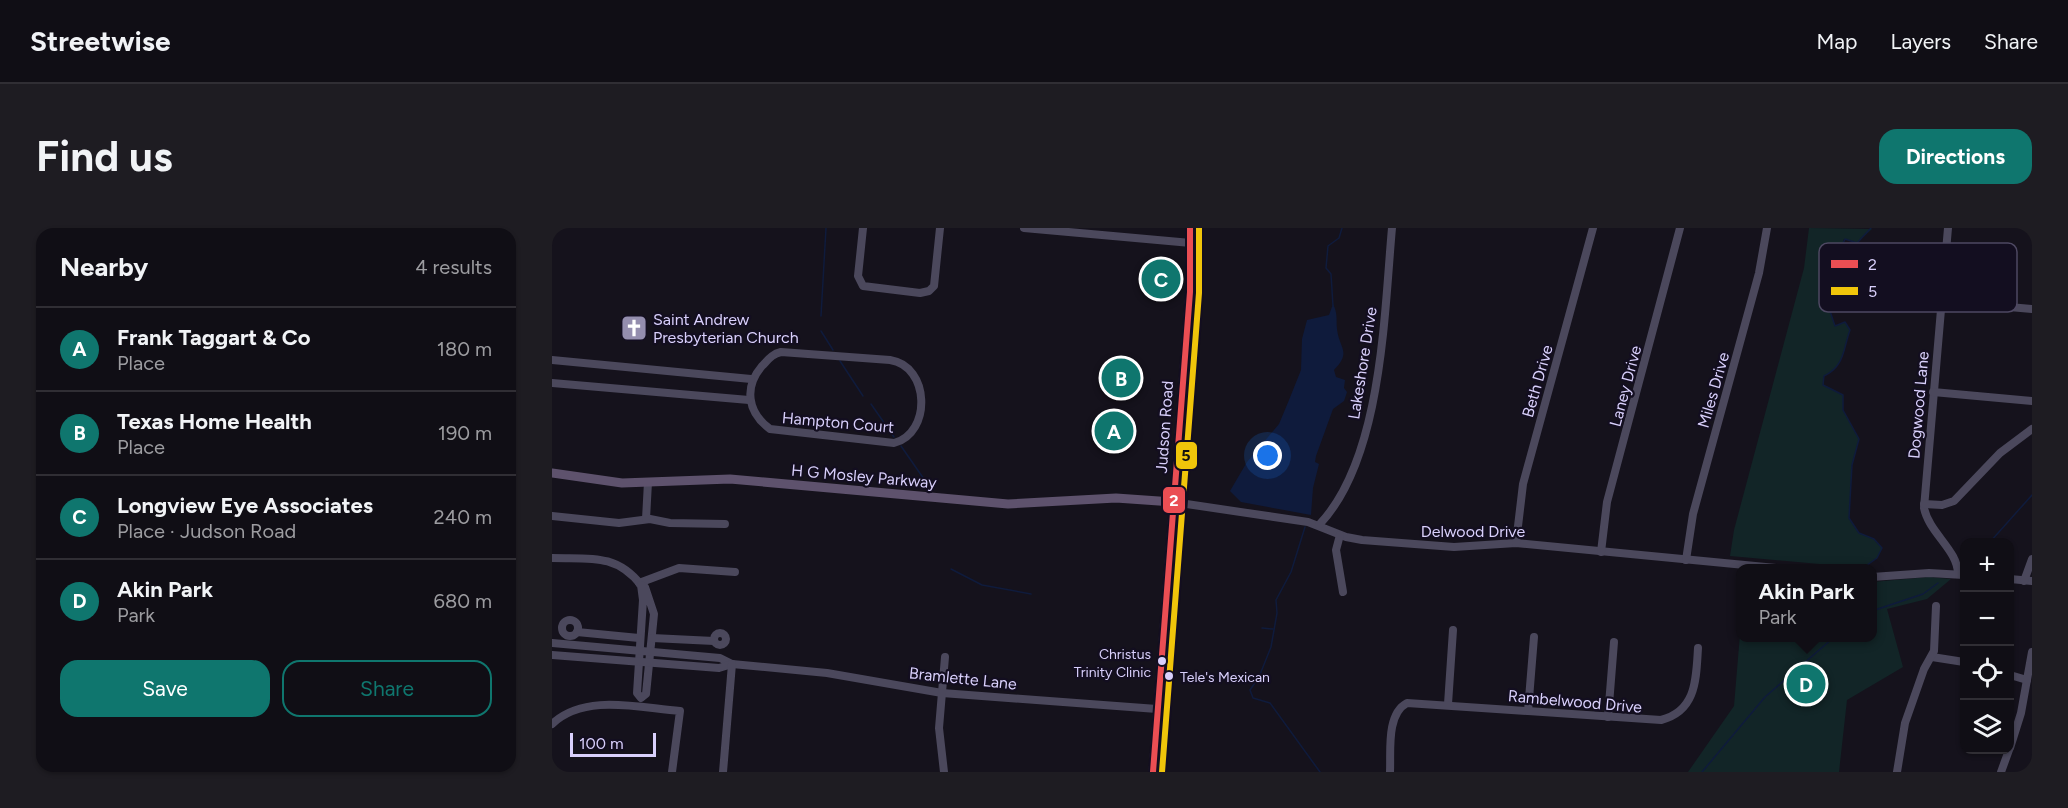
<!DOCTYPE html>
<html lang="en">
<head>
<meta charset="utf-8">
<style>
  :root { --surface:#100e15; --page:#1e1c22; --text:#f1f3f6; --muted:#9c9ca0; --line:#302e34; --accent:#0f766e }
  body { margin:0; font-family:Figtree,sans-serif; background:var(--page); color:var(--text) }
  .controls { position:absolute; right:18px; bottom:18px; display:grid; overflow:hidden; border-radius:12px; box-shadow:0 2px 4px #0004 }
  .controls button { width:54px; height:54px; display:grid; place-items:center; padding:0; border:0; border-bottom:2px solid var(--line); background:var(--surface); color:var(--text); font:30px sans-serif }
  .scale { position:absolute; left:18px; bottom:15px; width:86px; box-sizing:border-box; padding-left:6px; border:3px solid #d9d0fc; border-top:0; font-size:16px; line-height:21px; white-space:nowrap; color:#d9d0fc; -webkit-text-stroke:4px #130e20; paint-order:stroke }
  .you { position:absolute; left:716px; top:228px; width:21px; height:21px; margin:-15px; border:4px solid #fff; border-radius:50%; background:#1a73e8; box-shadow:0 0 0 9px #1a73e833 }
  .badge { display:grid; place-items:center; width:39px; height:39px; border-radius:50%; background:var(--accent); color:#fff; font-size:20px; font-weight:700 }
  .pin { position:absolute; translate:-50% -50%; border:3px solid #fff; box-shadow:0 2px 6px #0006 }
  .popup { position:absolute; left:1184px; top:336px; width:141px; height:78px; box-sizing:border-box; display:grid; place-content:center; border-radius:12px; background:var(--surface); filter:drop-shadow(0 2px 4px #0005); font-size:20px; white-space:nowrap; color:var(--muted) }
  .popup b { font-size:22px; color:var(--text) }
  .popup::after { content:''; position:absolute; left:50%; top:100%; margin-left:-12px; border:12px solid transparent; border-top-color:var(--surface) }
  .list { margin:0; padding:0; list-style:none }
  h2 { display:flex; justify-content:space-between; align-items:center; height:78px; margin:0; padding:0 24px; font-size:26px }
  h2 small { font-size:20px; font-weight:400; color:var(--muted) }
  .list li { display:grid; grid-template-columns:39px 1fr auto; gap:18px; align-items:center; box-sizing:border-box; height:84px; padding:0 24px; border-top:2px solid var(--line) }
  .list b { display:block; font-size:22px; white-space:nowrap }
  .list p { margin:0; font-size:20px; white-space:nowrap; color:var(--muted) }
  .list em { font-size:20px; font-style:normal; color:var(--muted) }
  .actions { display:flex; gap:12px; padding:18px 24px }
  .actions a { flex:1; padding:14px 0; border:2px solid var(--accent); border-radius:18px; text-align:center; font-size:21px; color:var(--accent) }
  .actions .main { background:var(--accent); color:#fff }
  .icon { flex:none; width:33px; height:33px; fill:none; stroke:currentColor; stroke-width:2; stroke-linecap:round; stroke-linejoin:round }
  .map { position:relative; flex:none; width:1480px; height:544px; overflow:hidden; border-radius:18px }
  header { display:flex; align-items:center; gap:36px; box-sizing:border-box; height:84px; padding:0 30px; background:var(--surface); border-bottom:2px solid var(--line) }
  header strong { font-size:28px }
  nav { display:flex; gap:33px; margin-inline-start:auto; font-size:21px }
  .intro { display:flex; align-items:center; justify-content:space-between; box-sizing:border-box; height:144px; padding:0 36px }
  h1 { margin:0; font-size:42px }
  .button { padding:15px 27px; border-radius:18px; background:var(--accent); color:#fff; font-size:21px; font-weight:700 }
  main { display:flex; gap:36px; padding:0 36px }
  aside { flex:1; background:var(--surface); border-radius:18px; box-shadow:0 2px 4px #0004 }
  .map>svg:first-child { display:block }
</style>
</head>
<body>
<header>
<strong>Streetwise</strong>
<nav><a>Map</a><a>Layers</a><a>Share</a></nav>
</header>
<div class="intro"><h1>Find us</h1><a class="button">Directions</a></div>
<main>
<aside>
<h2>Nearby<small>4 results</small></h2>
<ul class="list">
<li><span class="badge">A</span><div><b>Frank Taggart &amp; Co</b><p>Place</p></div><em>180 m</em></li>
<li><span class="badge">B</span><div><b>Texas Home Health</b><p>Place</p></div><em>190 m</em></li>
<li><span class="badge">C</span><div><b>Longview Eye Associates</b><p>Place · Judson Road</p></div><em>240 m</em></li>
<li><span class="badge">D</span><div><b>Akin Park</b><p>Park</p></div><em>680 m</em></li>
</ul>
<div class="actions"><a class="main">Save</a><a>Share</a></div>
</aside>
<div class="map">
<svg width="1480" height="544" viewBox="0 0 1480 544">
  <rect width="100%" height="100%" fill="#15121c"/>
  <!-- green -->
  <g fill="#122527">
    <path d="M 1257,0 L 1320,1 L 1305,15 L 1292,11 L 1286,27 L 1290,38 L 1276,54 L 1276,77 L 1283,98 L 1293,94 L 1298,102 C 1291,121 1293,138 1272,148 L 1272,157 L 1291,167 L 1291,182 L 1307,211 L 1300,237 L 1297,290 L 1307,305 L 1322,311 L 1330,320 L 1325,330 L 1311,340 L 1178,328 L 1182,302 L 1252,40 Z"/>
    <path d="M 1377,349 L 1399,351 L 1375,371 L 1335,381 L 1351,439 L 1295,472 L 1287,544 L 1136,544 L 1182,478 L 1188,406 L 1188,410 L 1320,410 L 1320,354 Z"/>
  </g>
  <!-- water -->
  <path fill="#0f1b3c" d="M 781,76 C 786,86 784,91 785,101 C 787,120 800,124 782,142 L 784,149 L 793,152 L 792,160 L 795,164 L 792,173 L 781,181 L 764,228 L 763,234 L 767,236 L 761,260 L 759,287 L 689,274 L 678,263 L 695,234 L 727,196 L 737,172 L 749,142 L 750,111 L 755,92 L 777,87 Z"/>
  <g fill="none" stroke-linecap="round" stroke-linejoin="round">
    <!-- stream -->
    <g stroke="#0f1b3c" stroke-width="1.5">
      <path d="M 781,78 L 779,46 L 774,40 L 776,18 L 787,10 L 790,0"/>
      <path d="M 269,88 L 274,0"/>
      <path d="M 269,103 L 281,122"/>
      <path d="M 288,133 L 311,168"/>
      <path d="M 319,176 L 342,209"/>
      <path d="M 349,218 L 374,254"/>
      <path d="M 753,299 L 739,344 L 724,372 L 725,385 L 719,419 L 707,449 L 698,462 L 701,470 L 718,475 L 768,544"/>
      <path d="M 1438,314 L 1480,267"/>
      <path d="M 1311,340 L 1325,330 L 1330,320 L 1322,311 L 1307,305 L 1297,290 L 1300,237 L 1307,211 L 1291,182 L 1291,167 L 1271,157 L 1272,148 C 1293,138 1291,121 1298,102 L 1293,94 L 1283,98 L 1276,77 L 1276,53 L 1290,38 L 1286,27 L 1293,11 L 1305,15 L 1319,0"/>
      <path d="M 399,341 L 430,357 L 479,366"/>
      <path d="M 1320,383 L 1371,366 L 1386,355"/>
      <path d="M 710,400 L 721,401"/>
      <path d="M 1150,544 L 1213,469 L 1281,410"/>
    </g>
    <!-- minor -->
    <g stroke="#4b485c" stroke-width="8">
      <path d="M 311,0 L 306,48 L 311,58 L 368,65 L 377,63 L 382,58 L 388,0"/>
      <path d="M 472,0 L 639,15"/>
      <path d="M 1396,0 L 1372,280 C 1377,305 1406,322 1406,346"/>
      <path d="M 1389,73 L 1480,81"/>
      <path d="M 229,124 L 338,132 C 378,138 380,205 342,215 L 218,201 C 195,184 192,159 210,138 C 216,132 220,126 229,124 Z"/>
      <path d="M 0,132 L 199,151"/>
      <path d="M 0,155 L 197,172"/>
      <path d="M 1381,164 L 1480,173"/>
      <path d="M 621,274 L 756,294 L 794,309 L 810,312 L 902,319 L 964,315 L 1224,340"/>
      <path d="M 1372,276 L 1390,277 L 1402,273 L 1448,225 L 1480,201"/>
      <path d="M 0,288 L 67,295 L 98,291 L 118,295 L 173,296"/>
      <path d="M 94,291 L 96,254"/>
      <path d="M 767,297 C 830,231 832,88 840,0"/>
      <path d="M 788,307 L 784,322 L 791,364"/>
      <path d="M 964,315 L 971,256 L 1041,0"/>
      <path d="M 1049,324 L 1055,274 L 1128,0"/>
      <path d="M 0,330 C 37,331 64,325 89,357"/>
      <path d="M 1134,332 L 1141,286 L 1207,45 L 1215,0"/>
      <path d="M 1320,349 L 1377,345 L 1412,347"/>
      <path d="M 1458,351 L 1480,353"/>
      <path d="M 1472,353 L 1480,331"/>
      <path d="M 87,355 L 127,340 L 183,344"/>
      <path d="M 89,357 L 93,359 L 102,386 L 94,466 L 89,470 L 85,465 L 91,372 Z"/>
      <circle cx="18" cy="400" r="8"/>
      <path d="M 25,404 L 87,410"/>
      <circle cx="168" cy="411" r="6"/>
      <path d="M 100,410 L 162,413"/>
      <path d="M 0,415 L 168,430 L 180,436 L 275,445 L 390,465 L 605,481"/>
      <path d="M 0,427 L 167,440 L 180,436"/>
      <path d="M 1380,429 L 1412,434"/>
      <path d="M 1458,447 L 1475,452"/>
      <path d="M 896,476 L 901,402"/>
      <path d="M 976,483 L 982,409"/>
      <path d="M 1056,489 L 1062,414"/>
      <path d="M 0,496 C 33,465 87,480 128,483 L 120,544"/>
      <path d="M 1458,520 L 1469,485 L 1480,424"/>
      <path d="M 171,544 L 180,436"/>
      <path d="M 392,544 L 387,500 L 393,429"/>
      <path d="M 838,544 C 839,524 834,486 855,475 L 1109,492 C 1145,483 1144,450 1146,420"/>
      <path d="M 1345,544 L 1353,495 L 1372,441 L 1382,423 L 1384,378"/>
      <path d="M 1449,544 L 1457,522"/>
    </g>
    <!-- major -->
    <g stroke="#5e526d" stroke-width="9">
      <path d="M 0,245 L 70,255 L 178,251 L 456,276 L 564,270 L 621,274"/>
      <path d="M 601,544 L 638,64 L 638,0"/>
    </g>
    <defs>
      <path id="bus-1" d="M 601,544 L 638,64 L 638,0"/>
      <path id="bus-2" d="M 610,544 L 647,65 L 647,0"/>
    </defs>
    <!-- bus-1 casing -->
    <use href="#bus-1" stroke="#130e20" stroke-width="10"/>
    <!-- bus-2 casing -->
    <use href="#bus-2" stroke="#130e20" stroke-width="10"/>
    <!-- bus-1 -->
    <use href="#bus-1" stroke="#ea4e53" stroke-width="6"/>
    <!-- bus-2 -->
    <use href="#bus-2" stroke="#f0c50a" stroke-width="6"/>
  </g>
  <!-- icons -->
  <defs>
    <symbol id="church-square" viewBox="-11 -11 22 22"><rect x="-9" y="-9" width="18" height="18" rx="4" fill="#948eae" stroke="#130e20"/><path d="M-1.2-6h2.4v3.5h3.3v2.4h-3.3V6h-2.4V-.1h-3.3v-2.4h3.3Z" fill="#fff"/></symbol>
  </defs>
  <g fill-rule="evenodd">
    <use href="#church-square" x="67" y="85" width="30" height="30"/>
  </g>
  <!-- markers -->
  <g fill="#d9d0fc" stroke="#130e20" stroke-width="2">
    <circle cx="610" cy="433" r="5"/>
    <circle cx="617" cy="448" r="5"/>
  </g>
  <g text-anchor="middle" stroke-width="4.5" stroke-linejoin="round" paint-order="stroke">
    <!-- bus labels -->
    <g font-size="14" fill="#d9d0fc" stroke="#130e20" text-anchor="end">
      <text x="599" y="431">Christus<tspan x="599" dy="18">Trinity Clinic</tspan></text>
      <text x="628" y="454" text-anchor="start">Tele's Mexican</text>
    </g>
    <!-- poi labels -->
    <g font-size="16" fill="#d9d0fc" stroke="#130e20" text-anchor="start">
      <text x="101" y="97">Saint Andrew<tspan x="101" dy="18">Presbyterian Church</tspan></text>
    </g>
    <!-- street labels -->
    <g font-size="16" fill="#d9d0fc" stroke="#130e20">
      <text transform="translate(810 135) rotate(-81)" y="6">Lakeshore Drive</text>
      <text transform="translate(985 153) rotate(-74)" y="6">Beth Drive</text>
      <text transform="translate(1073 158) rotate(-75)" y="6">Laney Drive</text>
      <text transform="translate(1161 162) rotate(-74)" y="6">Miles Drive</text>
      <text transform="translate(1366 177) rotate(-85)" y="6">Dogwood Lane</text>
      <text transform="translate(286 194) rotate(5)" y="6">Hampton Court</text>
      <text transform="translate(612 199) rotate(-86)" y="6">Judson Road</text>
      <text transform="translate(312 248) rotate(5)" y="6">H G Mosley Parkway</text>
      <text x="921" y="309">Delwood Drive</text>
      <text transform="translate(411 450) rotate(6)" y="6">Bramlette Lane</text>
      <text transform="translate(1023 473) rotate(5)" y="6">Rambelwood Drive</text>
    </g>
  </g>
  <!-- legend -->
  <rect x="1267" y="15" width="198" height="69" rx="9" fill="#130e20" stroke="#4e4862" stroke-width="1.5"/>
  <rect x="1279" y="32" width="27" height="8" fill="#ea4e53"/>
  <rect x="1279" y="59" width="27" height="8" fill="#f0c50a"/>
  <g font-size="16" fill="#d9d0fc">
    <text x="1316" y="42">2</text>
    <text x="1316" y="69">5</text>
  </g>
  <g stroke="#130e20" stroke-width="2">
    <rect x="623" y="213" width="23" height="29" rx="6" fill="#f0c50a"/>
    <rect x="610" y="258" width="24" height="28" rx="6" fill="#ea4e53"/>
  </g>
  <g font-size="16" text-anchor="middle" font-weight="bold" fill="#fff">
    <text x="622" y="278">2</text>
  </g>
  <g font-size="16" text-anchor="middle" font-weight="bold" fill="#111">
    <text x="634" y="233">5</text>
  </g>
</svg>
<div class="controls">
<button>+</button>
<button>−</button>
<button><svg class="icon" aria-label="locate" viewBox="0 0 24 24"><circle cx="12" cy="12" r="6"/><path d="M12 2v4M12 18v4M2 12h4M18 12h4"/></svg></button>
<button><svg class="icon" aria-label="layers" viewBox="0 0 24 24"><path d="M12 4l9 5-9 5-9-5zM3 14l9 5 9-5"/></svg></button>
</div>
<div class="scale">100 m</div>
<div class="you"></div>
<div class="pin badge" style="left:562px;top:203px">A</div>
<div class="pin badge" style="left:569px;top:150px">B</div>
<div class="pin badge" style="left:609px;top:51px">C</div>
<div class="pin badge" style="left:1254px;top:456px">D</div>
<div class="popup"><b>Akin Park</b>Park</div>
</div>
</main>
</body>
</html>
